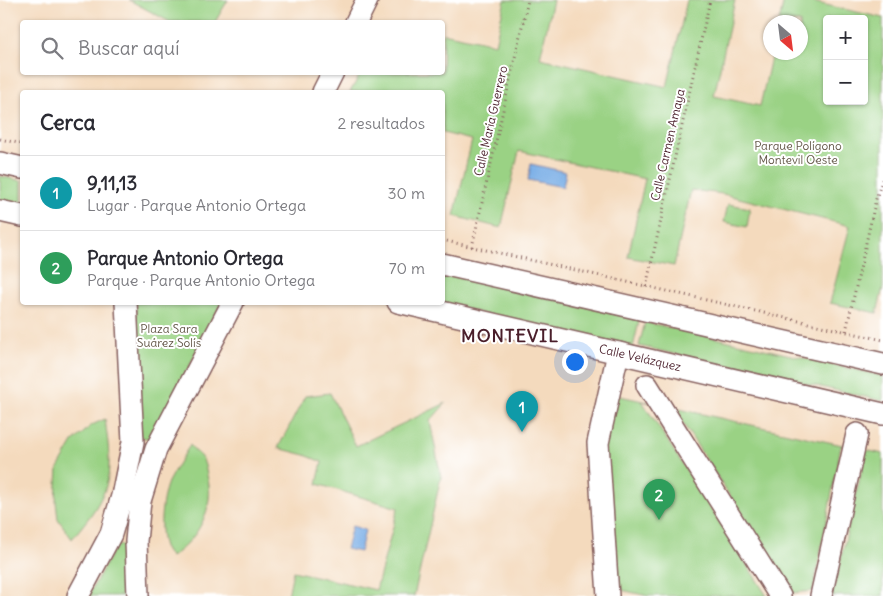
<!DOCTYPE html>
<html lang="es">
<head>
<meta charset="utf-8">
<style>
  :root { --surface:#fff; --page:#f2f2f3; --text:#2b2b33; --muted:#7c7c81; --line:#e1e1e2; --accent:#2563eb }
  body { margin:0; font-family:Delius,sans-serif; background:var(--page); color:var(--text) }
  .controls { position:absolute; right:15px; top:15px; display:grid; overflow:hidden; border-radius:5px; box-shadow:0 1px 4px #0004 }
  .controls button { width:45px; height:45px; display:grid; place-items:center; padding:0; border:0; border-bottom:1px solid var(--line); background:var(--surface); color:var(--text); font:25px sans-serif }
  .compass { position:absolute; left:763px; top:15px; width:45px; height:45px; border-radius:50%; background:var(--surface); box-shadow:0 1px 4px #0004; rotate:152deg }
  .you { position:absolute; left:574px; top:361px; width:18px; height:18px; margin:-12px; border:4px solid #fff; border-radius:50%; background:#1a73e8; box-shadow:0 0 0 8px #1a73e833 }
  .badge { display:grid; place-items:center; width:32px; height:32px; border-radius:50%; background:var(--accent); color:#fff; font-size:16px; font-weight:700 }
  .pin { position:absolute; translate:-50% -41px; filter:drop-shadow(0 1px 2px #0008) }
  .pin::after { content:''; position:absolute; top:26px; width:18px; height:15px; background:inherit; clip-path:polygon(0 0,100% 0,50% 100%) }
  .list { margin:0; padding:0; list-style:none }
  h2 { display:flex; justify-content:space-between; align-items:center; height:65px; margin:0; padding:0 20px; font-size:21px }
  h2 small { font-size:16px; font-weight:400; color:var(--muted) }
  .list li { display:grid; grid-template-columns:32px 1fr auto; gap:15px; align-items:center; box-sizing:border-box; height:75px; padding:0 20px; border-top:1px solid var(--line) }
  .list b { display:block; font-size:19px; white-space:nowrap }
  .list p { margin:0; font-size:16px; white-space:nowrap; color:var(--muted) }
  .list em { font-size:16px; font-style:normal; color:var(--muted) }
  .icon { flex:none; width:28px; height:28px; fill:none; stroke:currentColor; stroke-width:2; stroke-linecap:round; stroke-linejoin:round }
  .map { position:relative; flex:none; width:883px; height:596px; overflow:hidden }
  .search { position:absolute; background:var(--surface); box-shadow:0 1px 4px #0004; left:20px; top:20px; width:425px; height:55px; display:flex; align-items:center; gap:12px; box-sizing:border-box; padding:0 18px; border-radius:5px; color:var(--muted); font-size:19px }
  .panel { position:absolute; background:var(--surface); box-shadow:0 1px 4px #0004; left:20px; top:90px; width:425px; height:215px; border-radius:5px }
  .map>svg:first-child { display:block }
</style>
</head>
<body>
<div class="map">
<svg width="883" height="596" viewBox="0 0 883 596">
  <rect width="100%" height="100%" fill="#fff"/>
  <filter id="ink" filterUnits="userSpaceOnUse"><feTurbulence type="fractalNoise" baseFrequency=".02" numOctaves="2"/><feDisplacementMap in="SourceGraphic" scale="10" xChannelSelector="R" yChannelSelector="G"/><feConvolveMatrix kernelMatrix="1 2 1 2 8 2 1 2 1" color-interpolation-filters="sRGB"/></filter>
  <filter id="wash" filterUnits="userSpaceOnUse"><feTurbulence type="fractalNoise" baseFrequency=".0096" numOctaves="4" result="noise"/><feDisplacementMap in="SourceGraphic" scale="20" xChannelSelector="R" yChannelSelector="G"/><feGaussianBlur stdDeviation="1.12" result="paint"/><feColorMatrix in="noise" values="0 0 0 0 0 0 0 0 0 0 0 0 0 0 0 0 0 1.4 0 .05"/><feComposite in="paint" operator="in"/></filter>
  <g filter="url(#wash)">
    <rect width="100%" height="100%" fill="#f4dabd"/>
    <!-- green -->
    <g fill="#9ad284" stroke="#727858" fill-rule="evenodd">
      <path d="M 129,0 L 228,0 L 215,22 L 170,22 Z"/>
      <path d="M 505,0 L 553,0 L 540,58 L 667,87 L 687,0 L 735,0 L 714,96 L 760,106 L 772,53 L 800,52 L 800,22 L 779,22 L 784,0 L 804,0 L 883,18 L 883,288 L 877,313 L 830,303 L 850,226 L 723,194 L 691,190 L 674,266 L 628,257 L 645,179 L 519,151 L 501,228 L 454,216 L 472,140 L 443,133 L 442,92 L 350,92 L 361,73 L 442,72 L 443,33 L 495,44 ZM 827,19 L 864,19 L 864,101 L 827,101 Z"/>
      <path d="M 0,176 L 22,181 L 22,208 L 0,202 Z"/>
      <path d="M 728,204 L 750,208 L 747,227 L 724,222 Z"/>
      <path d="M 443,264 L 642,309 L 631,356 L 442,302 Z"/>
      <path d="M 217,302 L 221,303 L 153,439 L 139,437 L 136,303 Z"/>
      <path d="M 645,322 L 883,376 L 883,401 L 639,346 Z"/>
      <path d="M 602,392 L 883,454 L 883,596 L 832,596 L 866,452 L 841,446 L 813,591 L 792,593 L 673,408 L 642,401 L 767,596 L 648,596 L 608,587 Z"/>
      <path d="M 330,393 L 356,446 L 446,403 L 430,421 L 441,477 L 414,596 L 288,596 L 293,571 L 376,590 L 398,508 L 317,484 L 322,462 L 305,455 L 278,448 L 305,396 Z"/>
      <path d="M 105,419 C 108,444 114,475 101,498 C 94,513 82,526 72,539 L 58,519 L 56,502 L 58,468 L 73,442 L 92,425 Z"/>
      <path d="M 190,445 C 194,450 200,455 203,460 C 205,464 206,470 207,475 C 216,508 198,539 171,557 C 155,545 161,499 168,482 C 174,470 183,457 190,445 Z"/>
      <path d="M 116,545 L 126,546 L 128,596 L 88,596 Z"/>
    </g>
    <!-- water -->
    <g fill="#78ade6" stroke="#616688">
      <path d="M 531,164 L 566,172 L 563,187 L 528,180 Z"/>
      <path d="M 352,526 L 365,530 L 360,552 L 346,549 Z"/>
    </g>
  </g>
  <g filter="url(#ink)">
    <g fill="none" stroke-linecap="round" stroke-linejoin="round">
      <defs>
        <g id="minor">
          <path d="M 356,22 L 367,0"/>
          <path d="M 323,92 L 333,72"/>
          <path d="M 0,163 L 22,168"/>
          <path d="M 0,211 L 22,216"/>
          <path d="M 442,264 L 883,364"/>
          <path d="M 398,302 L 883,414"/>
          <path d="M 647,385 L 780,596"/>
          <path d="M 78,596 L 111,534 L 122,496 L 133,442 L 126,302"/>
          <path d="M 138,596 L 136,541 L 140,501 L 156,449 L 233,302"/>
          <path d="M 608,596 L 598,443 L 618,353"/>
          <path d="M 821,596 L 857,434"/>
        </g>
      </defs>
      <!-- minor casing -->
      <use href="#minor" stroke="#86605e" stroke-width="24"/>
      <!-- path -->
      <g stroke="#86605e" stroke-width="3" stroke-dasharray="1 4" stroke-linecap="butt">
        <path d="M 0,139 L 22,144"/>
        <path d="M 442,240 L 883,340"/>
        <path d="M 472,247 L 528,0"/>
        <path d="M 646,287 L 710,0"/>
        <path d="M 846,331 L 876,199 L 883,177"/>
      </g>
      <!-- minor -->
      <use href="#minor" stroke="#fff" stroke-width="21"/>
    </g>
  </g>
  <g text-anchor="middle" stroke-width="4" stroke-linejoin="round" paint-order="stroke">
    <!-- street labels -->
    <g font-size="12" fill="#4a1f2b" stroke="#fff">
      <text transform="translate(491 121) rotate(-77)" y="4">Calle María Guerrero</text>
      <text transform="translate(668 145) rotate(-77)" y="4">Calle Carmen Amaya</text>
      <text transform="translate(640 358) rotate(13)" y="4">Calle Velázquez</text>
    </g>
    <!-- park labels -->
    <g font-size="12" fill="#625546" stroke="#fff">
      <text x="798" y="150">Parque Polígono<tspan x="798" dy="14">Montevil Oeste</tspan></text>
      <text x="169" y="333">Plaza Sara<tspan x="169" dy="14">Suárez Solís</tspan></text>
    </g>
    <!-- district labels -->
    <g font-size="18" font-weight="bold" letter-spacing="1" fill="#4a1f2b" stroke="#fff">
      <text x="510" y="342">MONTEVIL</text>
    </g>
  </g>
</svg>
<div class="controls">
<button>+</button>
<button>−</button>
</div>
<svg class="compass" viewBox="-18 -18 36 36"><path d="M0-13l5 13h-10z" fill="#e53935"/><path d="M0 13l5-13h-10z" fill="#7c7c81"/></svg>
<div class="you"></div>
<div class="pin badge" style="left:522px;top:432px;background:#0f9aa8">1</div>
<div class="pin badge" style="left:659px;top:520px;background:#2e9e5b">2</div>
<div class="search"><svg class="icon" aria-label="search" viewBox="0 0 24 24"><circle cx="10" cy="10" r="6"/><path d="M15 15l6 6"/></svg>Buscar aquí</div>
<section class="panel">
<h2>Cerca<small>2 resultados</small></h2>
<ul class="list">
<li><span class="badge" style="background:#0f9aa8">1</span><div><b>9,11,13</b><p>Lugar · Parque Antonio Ortega</p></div><em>30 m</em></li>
<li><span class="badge" style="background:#2e9e5b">2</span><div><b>Parque Antonio Ortega</b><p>Parque · Parque Antonio Ortega</p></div><em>70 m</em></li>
</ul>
</section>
</div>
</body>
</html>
